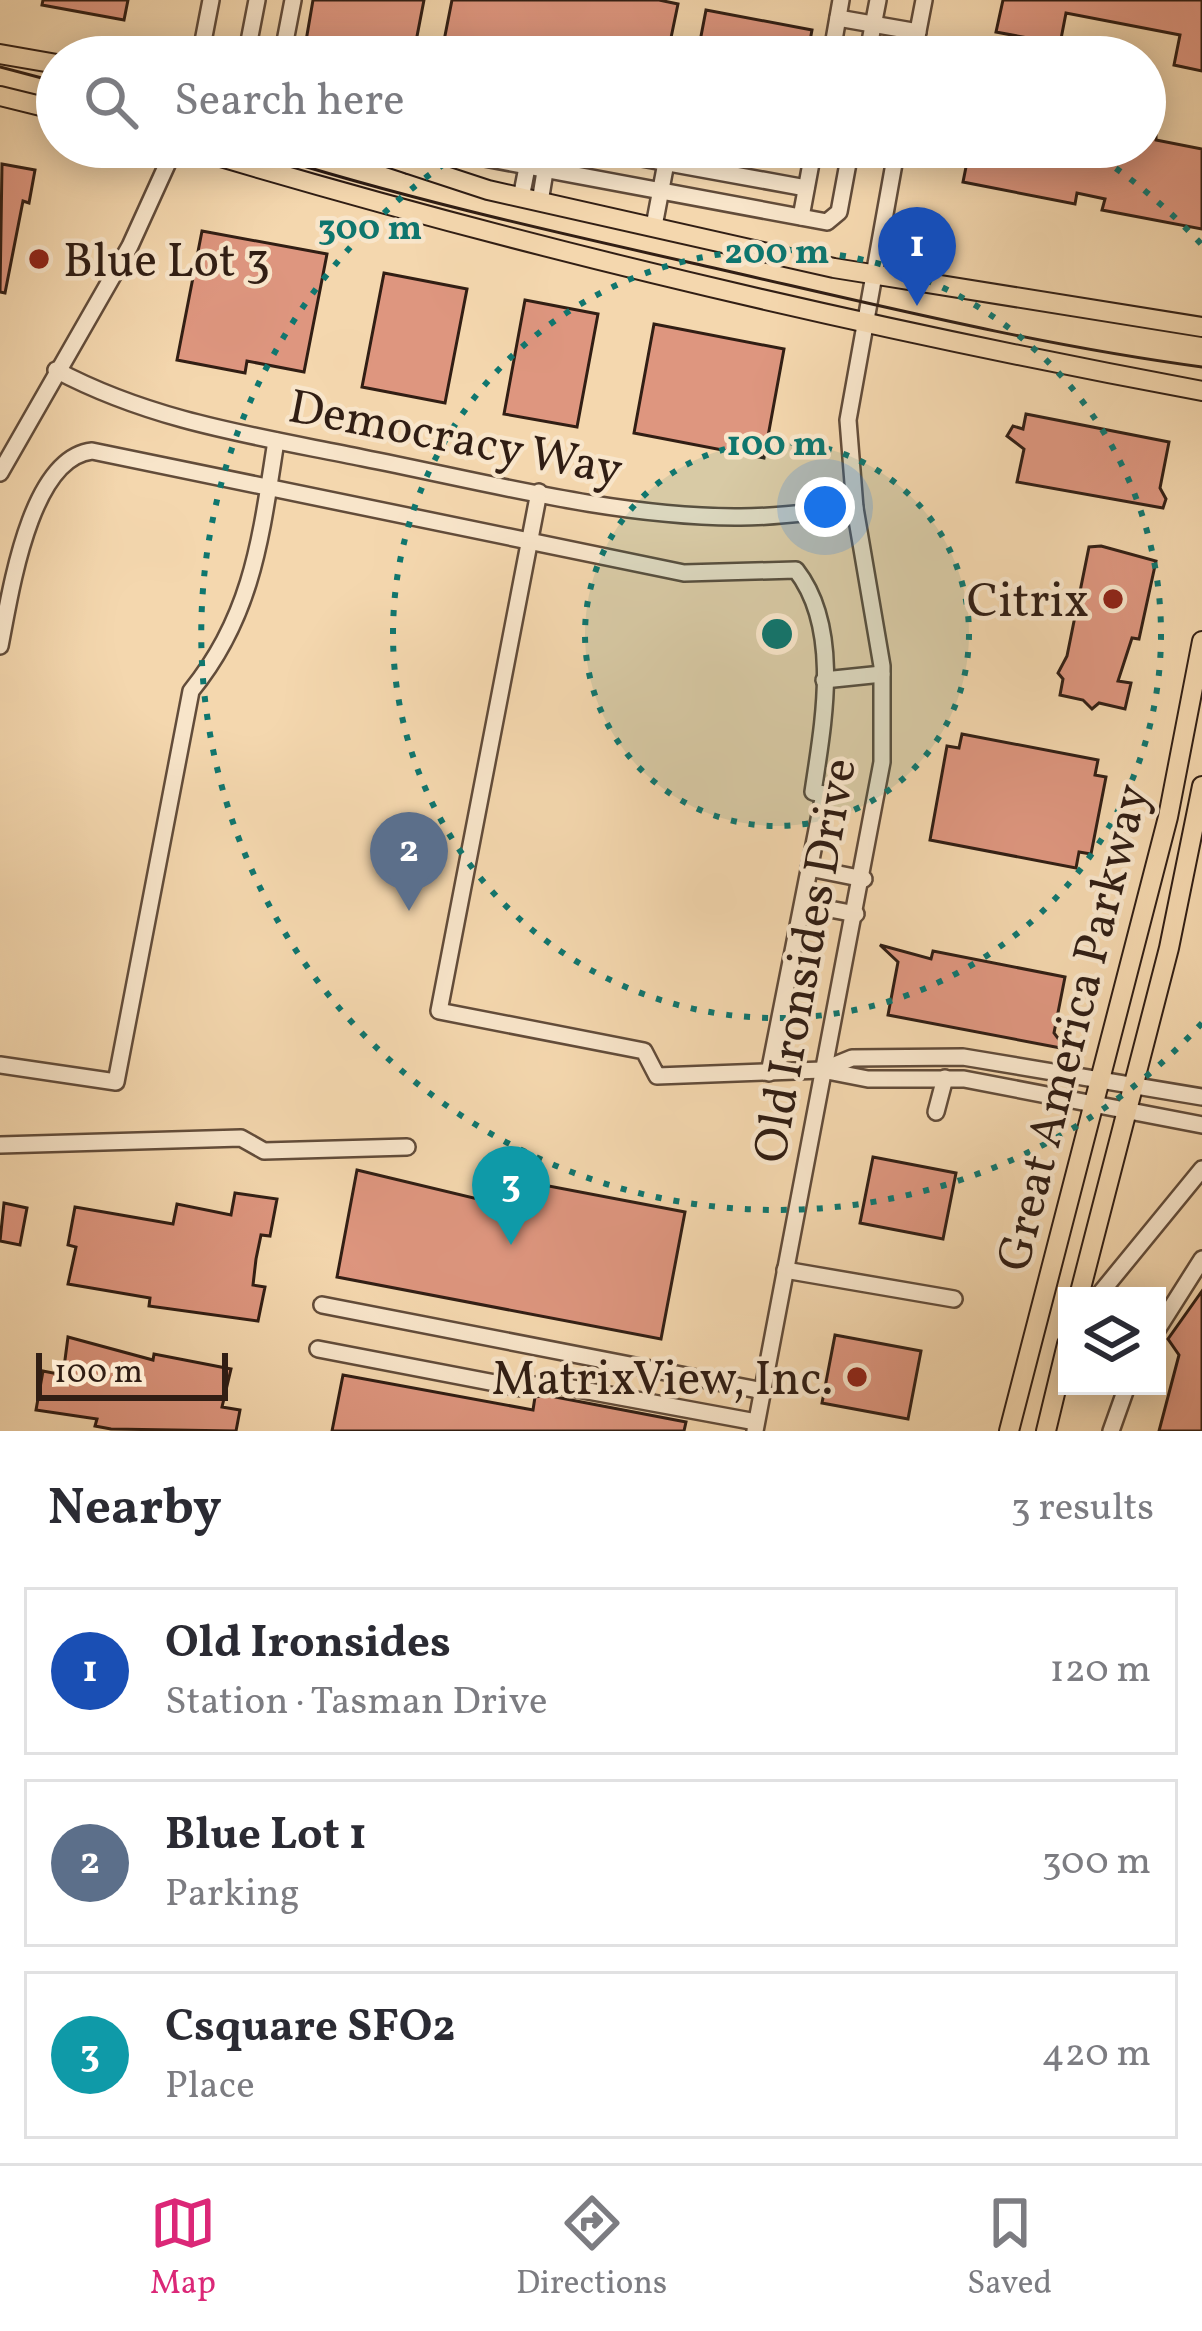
<!DOCTYPE html>
<html lang="en">
<head>
<meta charset="utf-8">
<style>
  :root { --surface:#fff; --page:#f2f2f3; --text:#2b2b33; --muted:#7c7c81; --line:#e1e1e2; --accent:#db2777 }
  body { margin:0; font-family:Vollkorn,serif; background:var(--page); color:var(--text) }
  .controls { position:absolute; right:36px; bottom:36px; display:grid; overflow:hidden; border-radius:0px; box-shadow:0 6px 30px #0003 }
  .controls button { width:108px; height:108px; display:grid; place-items:center; padding:0; border:0; border-bottom:3px solid var(--line); background:var(--surface); color:var(--text); font:60px sans-serif }
  .scale { position:absolute; left:36px; bottom:30px; width:192px; box-sizing:border-box; padding-left:12px; border:6px solid #311e14; border-top:0; font-size:33px; line-height:42px; white-space:nowrap; color:#311e14; -webkit-text-stroke:9px #f8e5ca; paint-order:stroke }
  .you { position:absolute; left:825px; top:507px; width:42px; height:42px; margin:-30px; border:9px solid #fff; border-radius:50%; background:#1a73e8; box-shadow:0 0 0 18px #1a73e833 }
  .badge { display:grid; place-items:center; width:78px; height:78px; border-radius:50%; background:var(--accent); color:#fff; font-size:39px; font-weight:700 }
  .pin { position:absolute; translate:-50% -99px; filter:drop-shadow(0 3px 6px #0008) }
  .pin::after { content:''; position:absolute; top:63px; width:42px; height:36px; background:inherit; clip-path:polygon(0 0,100% 0,50% 100%) }
  .list { margin:0; padding:0; list-style:none }
  h2 { display:flex; justify-content:space-between; align-items:center; height:156px; margin:0; padding:0 48px; font-size:51px }
  h2 small { font-size:39px; font-weight:400; color:var(--muted) }
  .list li { display:grid; grid-template-columns:78px 1fr auto; gap:36px; align-items:center; box-sizing:border-box; height:168px; margin:0 24px 24px; padding:0 24px; border:3px solid var(--line); border-radius:0px }
  .list b { display:block; font-size:45px; white-space:nowrap }
  .list p { margin:0; font-size:39px; white-space:nowrap; color:var(--muted) }
  .list em { font-size:39px; font-style:normal; color:var(--muted) }
  .icon { flex:none; width:66px; height:66px; fill:none; stroke:currentColor; stroke-width:2; stroke-linecap:round; stroke-linejoin:round }
  .map { position:relative; flex:none; width:1202px; height:1431px; overflow:hidden }
  .search { position:absolute; background:var(--surface); box-shadow:0 6px 30px #0003; left:36px; right:36px; top:36px; height:132px; display:flex; align-items:center; gap:30px; box-sizing:border-box; padding:0 42px; border-radius:66px; color:var(--muted); font-size:45px }
  .sheet { height:732px; background:var(--surface) }
  nav { display:flex; justify-content:space-around; align-items:center; box-sizing:border-box; height:168px; border-top:3px solid var(--line); background:var(--surface); font-size:33px; color:var(--muted) }
  nav a { display:grid; justify-items:center; gap:6px }
  nav .on { color:var(--accent) }
  .map>svg:first-child { display:block }
</style>
</head>
<body>
<div class="map">
<svg width="1202" height="1431" viewBox="0 0 1202 1431">
  <rect width="100%" height="100%" fill="#f4d7ae"/>
  <filter id="stains"><feTurbulence type="fractalNoise" baseFrequency=".00167" numOctaves="4"/><feColorMatrix values="0 0 0 0 .2 0 0 0 0 .09 0 0 0 0 .02 0 0 0 .5 -.17"/></filter>
  <radialGradient id="worn" r=".72"><stop offset=".6" stop-color="#630" stop-opacity="0"/><stop offset="1" stop-color="#630" stop-opacity=".3"/></radialGradient>
  <!-- building -->
  <g fill="#de967f" stroke="#311e14" stroke-width="3">
    <path d="M 43,0 L 128,0 L 124,20 L 42,5 Z"/>
    <path d="M 313,0 L 424,0 L 413,57 L 371,57 L 306,41 Z"/>
    <path d="M 452,0 L 659,0 L 678,4 L 667,57 L 447,57 L 441,56 Z"/>
    <path d="M 1003,0 L 1202,0 L 1202,71 L 1174,65 L 1180,35 L 1066,13 L 1060,44 L 996,32 Z"/>
    <path d="M 706,10 L 812,30 L 807,57 L 697,57 Z"/>
    <path d="M 1145,132 L 1156,134 L 1156,140 L 1202,149 L 1202,229 L 1102,210 L 1105,199 L 1077,193 L 1075,204 L 963,182 L 970,147 L 1145,147 Z"/>
    <path d="M 2,164 L 35,170 L 29,203 L 23,201 L 5,293 L 0,292 Z"/>
    <path d="M 202,231 L 327,254 L 304,372 L 247,361 L 245,373 L 177,360 Z"/>
    <path d="M 384,273 L 467,289 L 445,403 L 362,387 Z"/>
    <path d="M 525,300 L 598,314 L 577,427 L 504,414 Z"/>
    <path d="M 654,324 L 784,349 L 764,458 L 634,433 Z"/>
    <path d="M 1026,414 L 1169,442 L 1160,488 L 1166,499 L 1163,508 L 1017,482 L 1024,449 L 1007,436 L 1013,426 L 1023,429 Z"/>
    <path d="M 1101,546 L 1156,561 L 1139,639 L 1132,638 L 1118,681 L 1131,683 L 1125,709 L 1099,703 L 1092,709 L 1083,700 L 1060,695 L 1063,679 L 1058,673 L 1067,656 L 1089,547 Z"/>
    <path d="M 962,734 L 1098,760 L 1095,775 L 1106,777 L 1091,854 L 1079,852 L 1076,868 L 930,840 L 947,746 L 959,748 Z"/>
    <path d="M 880,945 L 931,959 L 933,951 L 1065,977 L 1054,1033 L 1066,1049 L 888,1015 L 898,962 Z"/>
    <path d="M 873,1157 L 956,1173 L 943,1239 L 860,1223 Z"/>
    <path d="M 357,1170 L 486,1201 L 491,1175 L 685,1212 L 661,1339 L 337,1277 Z"/>
    <path d="M 235,1193 L 277,1199 L 270,1236 L 261,1235 L 256,1259 L 253,1285 L 265,1287 L 258,1321 L 149,1306 L 150,1298 L 68,1284 L 76,1247 L 68,1245 L 75,1207 L 173,1224 L 177,1204 L 231,1215 Z"/>
    <path d="M 4,1203 L 27,1208 L 20,1245 L 0,1241 Z"/>
    <path d="M 1202,1291 L 1202,1431 L 1159,1431 L 1179,1355 L 1168,1339 Z"/>
    <path d="M 835,1335 L 921,1351 L 908,1419 L 822,1403 Z"/>
    <path d="M 68,1337 L 153,1360 L 154,1354 L 231,1369 L 222,1407 L 240,1410 L 236,1431 L 111,1429 L 95,1426 L 97,1419 L 36,1410 L 43,1371 L 63,1375 Z"/>
    <path d="M 343,1375 L 533,1410 L 535,1397 L 545,1395 L 686,1422 L 684,1431 L 332,1431 Z"/>
  </g>
  <g fill="none" stroke-linecap="round" stroke-linejoin="round">
    <defs>
      <g id="minor">
        <path d="M 838,18 L 918,32"/>
        <path d="M 284,49 L 324,57"/>
        <path d="M 200,57 L 211,0"/>
        <path d="M 246,57 L 257,0"/>
        <path d="M 282,57 L 293,0"/>
        <path d="M 831,57 L 841,0"/>
        <path d="M 867,57 L 878,0"/>
        <path d="M 913,57 L 924,0"/>
        <path d="M 426,147 L 827,222 L 839,212 L 851,147"/>
        <path d="M 581,147 L 806,188"/>
        <path d="M 408,165 L 412,147"/>
        <path d="M 521,198 L 531,147"/>
        <path d="M 540,202 L 549,147"/>
        <path d="M 801,217 L 814,147"/>
        <path d="M 654,226 L 669,147"/>
        <path d="M 56,370 C 154,422 256,436 363,458 C 485,482 611,516 735,517 C 775,518 815,511 855,508"/>
        <path d="M 0,473 L 130,246 L 175,147"/>
        <path d="M 539,492 L 439,1011 L 644,1051 L 657,1076 L 822,1070 L 868,1079 L 964,1079 L 1202,1125"/>
        <path d="M 0,646 C 10,596 29,458 92,451 L 684,573 L 796,570 C 842,629 823,724 813,792 L 824,794 L 769,1073"/>
        <path d="M 824,680 L 882,674"/>
        <path d="M 809,868 L 864,879"/>
        <path d="M 803,904 L 856,914"/>
        <path d="M 0,1065 L 116,1082 L 191,691 C 253,615 261,536 276,441"/>
        <path d="M 825,1069 L 852,1058 L 963,1057 L 1202,1097"/>
        <path d="M 936,1112 L 945,1078"/>
        <path d="M 0,1145 L 241,1138 L 264,1151 L 407,1147"/>
        <path d="M 785,1270 L 954,1299"/>
        <path d="M 1098,1296 L 1202,1169"/>
        <path d="M 322,1305 L 763,1391"/>
        <path d="M 1157,1330 L 1202,1259"/>
        <path d="M 318,1349 L 521,1388 L 545,1383 L 756,1422"/>
        <path d="M 755,1431 L 882,762 L 882,666 L 855,508 L 848,420 L 897,147"/>
        <path d="M 1111,1431 L 1127,1386"/>
      </g>
      <g id="major">
        <path d="M 0,54 L 57,64"/>
        <path d="M 0,96 L 57,110"/>
        <path d="M 187,147 C 520,247 860,327 1202,391"/>
        <path d="M 357,147 L 488,190 L 834,268 L 1202,327"/>
        <path d="M 1079,1296 L 1169,948 L 1202,786"/>
        <path d="M 1009,1431 L 1168,817 L 1202,641"/>
        <path d="M 1046,1431 L 1067,1344"/>
      </g>
    </defs>
    <!-- minor casing -->
    <use href="#minor" stroke="#624c3a" stroke-width="20"/>
    <!-- major casing -->
    <use href="#major" stroke="#311e14" stroke-width="22"/>
    <!-- minor -->
    <use href="#minor" stroke="#f8e5ca" stroke-width="15"/>
    <!-- major -->
    <use href="#major" stroke="#f4d7ae" stroke-width="18"/>
    <!-- tram -->
    <g stroke="#311e14" stroke-width="3">
      <path d="M 0,67 L 57,82"/>
      <path d="M 242,147 C 391,195 540,229 692,263 C 861,301 1030,344 1202,367"/>
    </g>
  </g>
  <!-- distance rings -->
  <circle cx="777" cy="634" r="192" fill="#0f766e" fill-opacity=".12"/>
  <g fill="none" stroke="#0f766e" stroke-width="6" stroke-dasharray="6 12">
    <circle cx="777" cy="634" r="192"/>
    <circle cx="777" cy="634" r="384"/>
    <path d="M1202 1023A576 576 0 1 1 468 148M1086 148A576 576 0 0 1 1202 245"/>
  </g>
  <!-- markers -->
  <g fill="#8f2418" stroke="#f8e5ca" stroke-width="4.5">
    <circle cx="39" cy="259" r="12"/>
    <circle cx="1113" cy="599" r="12"/>
    <circle cx="857" cy="1377" r="12"/>
  </g>
  <g text-anchor="middle" stroke-width="9" stroke-linejoin="round" paint-order="stroke">
    <!-- poi labels -->
    <g font-size="48" fill="#311e14" stroke="#f8e5ca" text-anchor="end">
      <text x="63" y="276" text-anchor="start">Blue Lot 3</text>
      <text x="1089" y="616">Citrix</text>
      <text x="833" y="1394">MatrixView, Inc.</text>
    </g>
    <!-- street labels -->
    <g font-size="48" fill="#311e14" stroke="#f8e5ca">
      <text transform="translate(456 436) rotate(11)" y="17">Democracy Way</text>
      <text transform="translate(803 960) rotate(-80)" y="17">Old Ironsides Drive</text>
      <text transform="translate(1071 1027) rotate(-76)" y="17">Great America Parkway</text>
    </g>
  </g>
  <circle cx="777" cy="634" r="18" fill="#0f766e" stroke="#f8e5ca" stroke-width="6"/>
  <g font-size="36" text-anchor="middle" font-weight="bold" fill="#0f766e" stroke="#f8e5ca" stroke-width="9" stroke-linejoin="round" paint-order="stroke">
    <text x="370" y="239">300 m</text>
    <text x="777" y="263">200 m</text>
    <text x="777" y="455">100 m</text>
  </g>
  <rect width="100%" height="100%" filter="url(#stains)"/>
  <rect width="100%" height="100%" fill="url(#worn)"/>
</svg>
<div class="controls">
<button><svg class="icon" aria-label="layers" viewBox="0 0 24 24"><path d="M12 4l9 5-9 5-9-5zM3 14l9 5 9-5"/></svg></button>
</div>
<div class="scale">100 m</div>
<div class="you"></div>
<div class="pin badge" style="left:917px;top:306px;background:#1a4fb4">1</div>
<div class="pin badge" style="left:409px;top:911px;background:#5c6f8a">2</div>
<div class="pin badge" style="left:511px;top:1245px;background:#0f9aa8">3</div>
<div class="search"><svg class="icon" aria-label="search" viewBox="0 0 24 24"><circle cx="10" cy="10" r="6"/><path d="M15 15l6 6"/></svg>Search here</div>
</div>
<section class="sheet">
<h2>Nearby<small>3 results</small></h2>
<ul class="list">
<li><span class="badge" style="background:#1a4fb4">1</span><div><b>Old Ironsides</b><p>Station · Tasman Drive</p></div><em>120 m</em></li>
<li><span class="badge" style="background:#5c6f8a">2</span><div><b>Blue Lot 1</b><p>Parking</p></div><em>300 m</em></li>
<li><span class="badge" style="background:#0f9aa8">3</span><div><b>Csquare SFO2</b><p>Place</p></div><em>420 m</em></li>
</ul>
</section>
<nav>
<a class="on"><svg class="icon" aria-label="map" viewBox="0 0 24 24"><path d="M3 6l6-2 6 2 6-2v14l-6 2-6-2-6 2zM9 4v14M15 6v14"/></svg>Map</a>
<a><svg class="icon" aria-label="directions" viewBox="0 0 24 24"><path d="M12 3l9 9-9 9-9-9zM9 14v-3h6M13 9l2 2-2 2"/></svg>Directions</a>
<a><svg class="icon" aria-label="saved" viewBox="0 0 24 24"><path d="M7 4h10v16l-5-4-5 4z"/></svg>Saved</a>
</nav>
</body>
</html>
